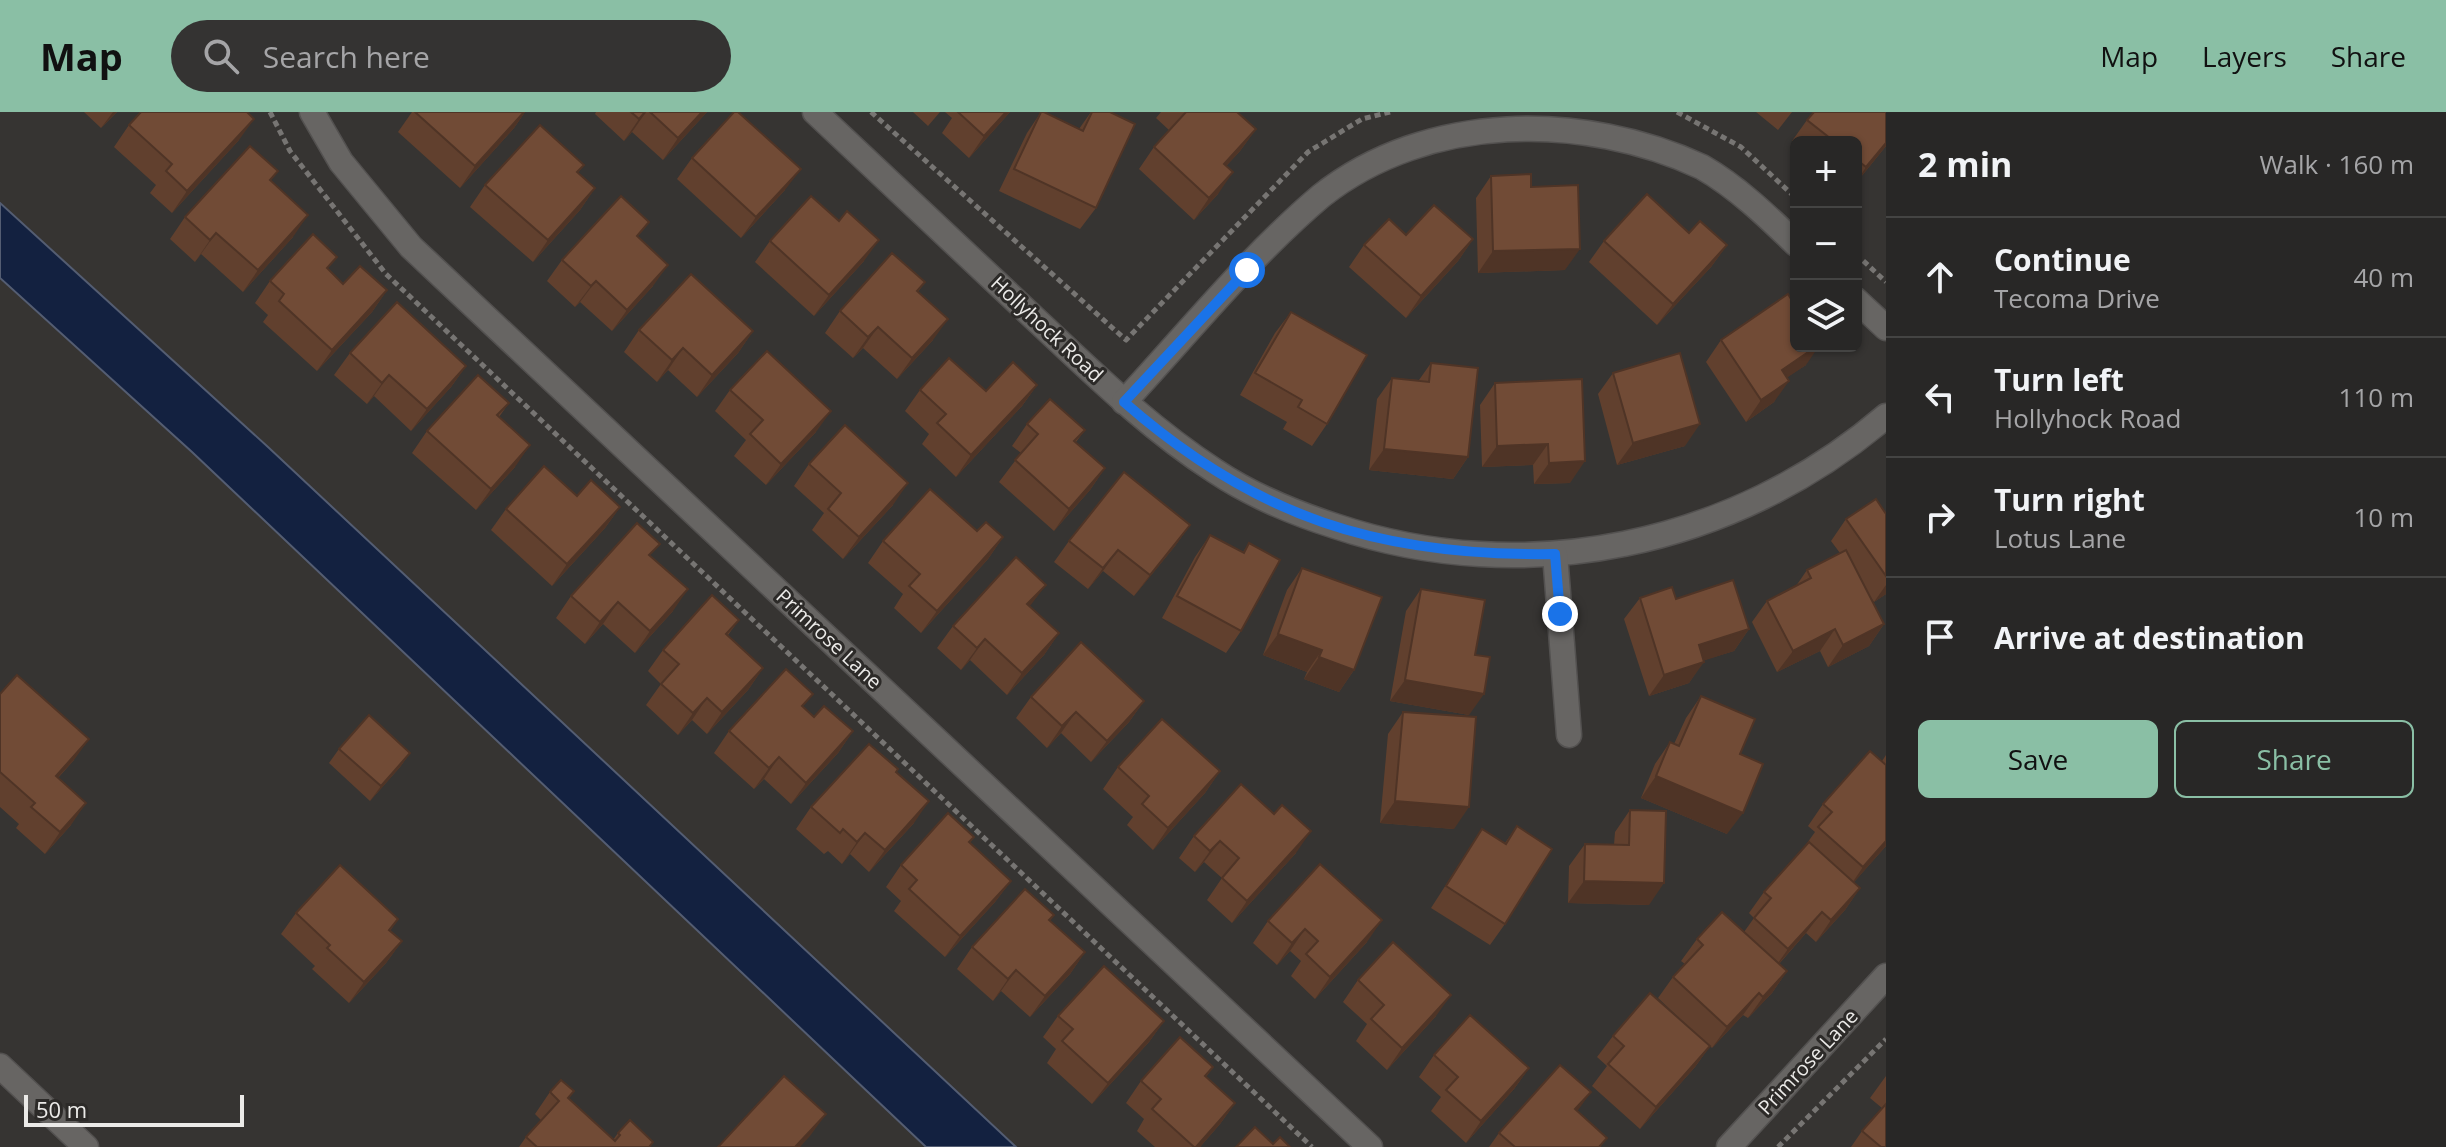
<!DOCTYPE html>
<html lang="en">
<head>
<meta charset="utf-8">
<style>
  :root { --surface:#282726; --page:#343332; --text:#f1f3f6; --muted:#a5a5a7; --line:#444443; --accent:#8abfa5 }
  body { margin:0; font-family:"Open Sans",sans-serif; background:var(--page); color:var(--text) }
  .controls { position:absolute; right:24px; top:24px; display:grid; overflow:hidden; border-radius:12px; box-shadow:0 2px 6px #0004 }
  .controls button { width:72px; height:72px; display:grid; place-items:center; padding:0; border:0; border-bottom:2px solid var(--line); background:var(--surface); color:var(--text); font:40px sans-serif }
  .scale { position:absolute; left:24px; bottom:20px; width:220px; box-sizing:border-box; padding-left:8px; border:4px solid #ebeae8; border-top:0; font-size:22px; line-height:28px; white-space:nowrap; color:#ebeae8; -webkit-text-stroke:6px #2c2a28; paint-order:stroke }
  .stop { position:absolute; width:24px; height:24px; margin:-18px; border:6px solid #1a73e8; border-radius:50%; background:#fff }
  .stop.end { background:#1a73e8; border-color:#fff; box-shadow:0 2px 8px #0008 }
  .list { margin:0; padding:0; list-style:none }
  h2 { display:flex; justify-content:space-between; align-items:center; height:104px; margin:0; padding:0 32px; font-size:34px }
  h2 small { font-size:26px; font-weight:400; color:var(--muted) }
  .list li { display:grid; grid-template-columns:52px 1fr auto; gap:24px; align-items:center; box-sizing:border-box; height:120px; padding:0 32px; border-top:2px solid var(--line) }
  .list b { display:block; font-size:30px; white-space:nowrap }
  .list p { margin:0; font-size:26px; white-space:nowrap; color:var(--muted) }
  .list em { font-size:26px; font-style:normal; color:var(--muted) }
  .actions { display:flex; gap:16px; padding:24px 32px }
  .actions a { flex:1; padding:18px 0; border:2px solid var(--accent); border-radius:12px; text-align:center; font-size:28px; color:var(--accent) }
  .actions .main { background:var(--accent); color:#111 }
  .icon { flex:none; width:44px; height:44px; fill:none; stroke:currentColor; stroke-width:2; stroke-linecap:round; stroke-linejoin:round }
  .map { position:relative; flex:none; width:1886px; height:1035px; overflow:hidden }
  header { display:flex; align-items:center; gap:48px; box-sizing:border-box; height:112px; padding:0 40px; background:var(--accent); color:#111 }
  header strong { font-size:38px }
  nav { display:flex; gap:44px; margin-inline-start:auto; font-size:28px }
  .search { width:560px; height:72px; background:var(--page); display:flex; align-items:center; gap:20px; box-sizing:border-box; padding:0 28px; border-radius:44px; color:var(--muted); font-size:30px }
  main { display:flex }
  aside { flex:1; background:var(--surface) }
  .map>svg:first-child { display:block }
</style>
</head>
<body>
<header>
<strong>Map</strong>
<div class="search"><svg class="icon" aria-label="search" viewBox="0 0 24 24"><circle cx="10" cy="10" r="6"/><path d="M15 15l6 6"/></svg>Search here</div>
<nav><a>Map</a><a>Layers</a><a>Share</a></nav>
</header>
<main>
<div class="map">
<svg width="1886" height="1035" viewBox="0 0 1886 1035">
  <rect width="100%" height="100%" fill="#363432"/>
  <!-- water -->
  <path fill="#132140" stroke="#545d72" stroke-width="2" d="M 0,91 L 268,335 L 1016,1035 L 926,1035 L 192,340 L 0,166 Z"/>
  <g fill="none" stroke-linecap="round" stroke-linejoin="round">
    <defs>
      <g id="street">
        <path d="M 312,0 L 341,50 L 411,135 L 1370,1035"/>
        <path d="M 815,0 C 887,68 959,136 1032,204 C 1091,259 1147,315 1215,359 C 1251,383 1294,401 1335,414 C 1525,478 1734,434 1886,304"/>
        <path d="M 1856,188 L 1886,216"/>
        <path d="M 1124,290 C 1188,221 1249,145 1321,84 C 1427,0 1584,0 1702,55 C 1737,75 1767,104 1796,132"/>
        <path d="M 1555,442 L 1569,623"/>
        <path d="M 0,954 L 86,1035"/>
        <path d="M 1729,1035 L 1886,864"/>
      </g>
    </defs>
    <!-- street casing -->
    <use href="#street" stroke="#535150" stroke-width="27"/>
    <!-- path -->
    <g stroke="#777573" stroke-width="5" stroke-dasharray="6 4" stroke-linecap="butt">
      <path d="M 270,0 L 290,39 L 386,162 L 1312,1035"/>
      <path d="M 871,0 L 1126,228 L 1308,40 L 1362,7 L 1390,0"/>
      <path d="M 1677,0 L 1741,35 L 1796,86"/>
      <path d="M 1856,142 L 1886,170"/>
      <path d="M 1778,1035 L 1886,927"/>
    </g>
    <!-- street -->
    <use href="#street" stroke="#676563" stroke-width="24"/>
  </g>
  <!-- wall -->
  <g fill="#61402e">
    <path d="M 84,0 L 117,0 L 101,16 Z"/>
    <path d="M 412,0 L 525,0 L 514,16 L 460,76 L 398,20 Z"/>
    <path d="M 596,0 L 707,0 L 663,48 L 632,20 L 624,29 L 595,2 Z"/>
    <path d="M 913,0 L 940,0 L 928,14 Z"/>
    <path d="M 945,0 L 1010,0 L 969,46 L 942,21 L 952,6 Z"/>
    <path d="M 1041,0 L 1079,17 L 1091,0 L 1110,0 L 1096,96 L 1080,117 L 999,79 L 1027,21 Z"/>
    <path d="M 1161,0 L 1237,0 L 1256,17 L 1240,39 L 1226,54 L 1218,82 L 1194,108 L 1139,57 L 1154,35 L 1169,18 L 1156,6 Z"/>
    <path d="M 1756,0 L 1792,0 L 1778,18 Z"/>
    <path d="M 1886,0 L 1886,34 L 1856,71 L 1856,30 L 1796,30 L 1796,32 L 1792,29 L 1807,8 Z"/>
    <path d="M 129,13 L 239,28 L 172,101 L 150,81 L 156,73 L 114,35 Z"/>
    <path d="M 692,46 L 785,78 L 741,126 L 677,67 Z"/>
    <path d="M 584,53 L 578,61 L 595,76 L 580,98 L 533,150 L 470,95 L 485,73 Z"/>
    <path d="M 1491,64 L 1531,75 L 1565,158 L 1478,161 L 1476,86 Z"/>
    <path d="M 271,69 L 293,125 L 243,180 L 201,142 L 195,150 L 170,127 L 185,105 Z"/>
    <path d="M 1689,121 L 1727,133 L 1711,155 L 1657,213 L 1589,150 L 1604,129 Z"/>
    <path d="M 1406,123 L 1473,127 L 1458,149 L 1406,206 L 1349,155 L 1364,133 Z"/>
    <path d="M 639,125 L 653,174 L 612,219 L 580,190 L 575,195 L 547,169 L 562,148 Z"/>
    <path d="M 770,129 L 864,149 L 814,204 L 755,150 Z"/>
    <path d="M 328,158 L 343,172 L 387,178 L 372,200 L 317,259 L 263,210 L 268,203 L 255,191 L 270,169 Z"/>
    <path d="M 925,170 L 918,180 L 933,228 L 897,267 L 863,236 L 853,246 L 825,221 L 840,199 Z"/>
    <path d="M 1291,200 L 1327,312 L 1312,334 L 1283,317 L 1287,310 L 1240,283 L 1275,221 Z"/>
    <path d="M 639,218 L 753,219 L 738,241 L 697,285 L 668,258 L 657,270 L 624,240 Z"/>
    <path d="M 1721,228 L 1806,253 L 1787,265 L 1774,290 L 1746,310 L 1706,250 Z"/>
    <path d="M 350,241 L 466,254 L 451,275 L 411,319 L 374,284 L 367,292 L 334,263 Z"/>
    <path d="M 1431,251 L 1468,345 L 1453,367 L 1369,358 L 1377,287 L 1392,266 L 1419,268 Z"/>
    <path d="M 1613,261 L 1685,334 L 1617,353 L 1598,282 Z"/>
    <path d="M 1582,267 L 1570,371 L 1534,372 L 1533,353 L 1482,355 L 1480,293 L 1495,271 Z"/>
    <path d="M 1037,273 L 1022,294 L 956,365 L 922,332 L 929,322 L 905,299 L 920,278 L 986,279 Z"/>
    <path d="M 730,278 L 816,320 L 766,373 L 734,344 L 746,328 L 715,299 Z"/>
    <path d="M 509,291 L 499,305 L 515,355 L 476,398 L 412,341 L 427,319 Z"/>
    <path d="M 1027,312 L 1085,318 L 1076,330 L 1105,356 L 1090,378 L 1054,419 L 999,370 L 1021,341 L 1012,334 Z"/>
    <path d="M 809,352 L 893,393 L 843,447 L 812,418 L 824,401 L 794,374 Z"/>
    <path d="M 577,384 L 620,395 L 605,416 L 552,474 L 491,418 L 506,397 Z"/>
    <path d="M 1886,402 L 1886,482 L 1874,490 L 1870,484 L 1884,512 L 1869,534 L 1828,555 L 1820,539 L 1777,560 L 1752,510 L 1767,489 L 1796,474 L 1807,458 L 1840,441 L 1831,429 L 1846,407 Z"/>
    <path d="M 1190,413 L 1175,434 L 1134,484 L 1103,459 L 1088,477 L 1054,450 L 1069,429 Z"/>
    <path d="M 977,419 L 1003,425 L 988,447 L 921,521 L 894,496 L 903,482 L 868,451 L 883,429 Z"/>
    <path d="M 1210,423 L 1243,440 L 1249,431 L 1241,519 L 1226,541 L 1162,506 L 1195,445 Z"/>
    <path d="M 651,444 L 673,499 L 635,541 L 603,512 L 585,532 L 556,506 L 571,484 Z"/>
    <path d="M 1302,456 L 1354,558 L 1339,580 L 1304,567 L 1307,560 L 1263,543 L 1287,478 Z"/>
    <path d="M 1421,477 L 1475,543 L 1469,603 L 1390,589 L 1406,499 Z"/>
    <path d="M 1640,486 L 1676,487 L 1749,517 L 1734,539 L 1704,548 L 1689,571 L 1649,584 L 1624,507 Z"/>
    <path d="M 1030,495 L 1059,521 L 1044,543 L 1007,583 L 970,548 L 961,558 L 937,536 L 953,514 Z"/>
    <path d="M 739,508 L 728,523 L 763,556 L 748,578 L 707,622 L 692,608 L 678,623 L 646,593 L 661,572 L 648,559 L 663,538 Z"/>
    <path d="M 0,582 L 74,648 L 58,666 L 71,713 L 45,742 L 16,716 L 19,712 L 0,695 Z"/>
    <path d="M 1701,584 L 1740,642 L 1727,722 L 1641,686 L 1655,652 L 1670,630 L 1674,632 L 1686,606 Z"/>
    <path d="M 1031,585 L 1144,589 L 1129,610 L 1091,650 L 1061,621 L 1047,636 L 1016,606 Z"/>
    <path d="M 804,595 L 814,605 L 853,619 L 838,641 L 791,692 L 764,667 L 754,677 L 714,641 L 729,619 Z"/>
    <path d="M 1403,600 L 1454,717 L 1380,711 L 1388,622 Z"/>
    <path d="M 339,637 L 410,641 L 400,655 L 370,689 L 329,651 Z"/>
    <path d="M 1886,643 L 1886,734 L 1854,770 L 1860,776 L 1845,798 L 1816,830 L 1806,821 L 1779,852 L 1787,859 L 1772,881 L 1748,906 L 1743,903 L 1712,936 L 1710,934 L 1695,955 L 1640,1017 L 1592,974 L 1607,954 L 1597,945 L 1613,924 L 1693,919 L 1658,886 L 1673,865 L 1685,852 L 1681,849 L 1697,827 L 1744,820 L 1754,806 L 1749,801 L 1764,780 L 1805,734 L 1815,720 L 1808,714 L 1823,692 L 1882,649 Z"/>
    <path d="M 1118,655 L 1220,659 L 1205,681 L 1153,738 L 1127,713 L 1133,705 L 1103,677 Z"/>
    <path d="M 896,660 L 914,711 L 869,760 L 850,742 L 842,752 L 828,739 L 824,742 L 796,717 L 811,695 Z"/>
    <path d="M 1630,698 L 1649,793 L 1568,791 L 1569,754 L 1585,732 L 1614,733 L 1615,720 Z"/>
    <path d="M 1517,714 L 1505,812 L 1490,833 L 1431,796 L 1482,717 L 1505,731 Z"/>
    <path d="M 1194,724 L 1296,741 L 1232,811 L 1207,788 L 1222,766 L 1204,750 L 1195,760 L 1179,746 Z"/>
    <path d="M 974,725 L 970,731 L 1011,769 L 995,790 L 945,845 L 894,799 L 901,789 L 886,775 L 901,753 Z"/>
    <path d="M 296,801 L 398,807 L 390,819 L 402,829 L 386,851 L 349,891 L 312,857 L 315,854 L 281,822 Z"/>
    <path d="M 1054,803 L 1050,809 L 1085,840 L 1070,862 L 1030,905 L 1001,879 L 993,889 L 957,857 L 972,835 Z"/>
    <path d="M 1268,809 L 1367,830 L 1315,887 L 1291,864 L 1301,849 L 1290,839 L 1277,853 L 1253,831 Z"/>
    <path d="M 1358,868 L 1436,904 L 1387,958 L 1356,929 L 1367,912 L 1343,890 Z"/>
    <path d="M 1058,904 L 1164,909 L 1149,930 L 1092,992 L 1047,951 L 1056,937 L 1043,925 Z"/>
    <path d="M 1434,943 L 1529,956 L 1514,977 L 1466,1031 L 1431,999 L 1441,985 L 1419,965 Z"/>
    <path d="M 1213,955 L 1206,965 L 1235,991 L 1220,1012 L 1200,1035 L 1155,1035 L 1137,1019 L 1144,1007 L 1126,991 L 1141,969 Z"/>
    <path d="M 1886,964 L 1886,1035 L 1851,1035 L 1862,1019 L 1882,996 L 1870,986 Z"/>
    <path d="M 550,980 L 569,986 L 613,1028 L 618,1021 L 650,1035 L 519,1035 L 526,1025 L 541,1008 L 535,1002 Z"/>
    <path d="M 1577,999 L 1601,1035 L 1489,1035 L 1499,1021 Z"/>
  </g>
  <!-- shaded-wall -->
  <g fill="#4f3426">
    <path d="M 113,0 L 117,0 L 101,16 Z"/>
    <path d="M 524,0 L 525,0 L 514,16 L 460,76 L 475,54 Z"/>
    <path d="M 646,0 L 632,20 L 624,29 L 639,7 Z"/>
    <path d="M 702,0 L 707,0 L 663,48 L 678,26 Z"/>
    <path d="M 1006,0 L 1010,0 L 969,46 L 984,24 Z"/>
    <path d="M 254,7 L 239,28 L 172,101 L 187,79 Z"/>
    <path d="M 1256,17 L 1240,39 L 1209,73 L 1224,52 Z"/>
    <path d="M 1886,31 L 1886,34 L 1856,71 L 1866,55 Z"/>
    <path d="M 801,57 L 785,78 L 741,126 L 756,105 Z"/>
    <path d="M 1233,60 L 1218,82 L 1194,108 L 1209,86 Z"/>
    <path d="M 595,76 L 580,98 L 533,150 L 548,128 Z"/>
    <path d="M 308,103 L 293,125 L 243,180 L 258,158 Z"/>
    <path d="M 216,121 L 201,142 L 195,150 L 210,128 Z"/>
    <path d="M 1473,127 L 1458,149 L 1406,206 L 1421,184 Z"/>
    <path d="M 879,128 L 864,149 L 814,204 L 829,183 Z"/>
    <path d="M 1727,133 L 1711,155 L 1657,213 L 1673,192 Z"/>
    <path d="M 1580,137 L 1565,158 L 1478,161 L 1493,139 Z"/>
    <path d="M 668,153 L 653,174 L 612,219 L 627,198 Z"/>
    <path d="M 596,169 L 580,190 L 575,195 L 591,174 Z"/>
    <path d="M 387,178 L 372,200 L 317,259 L 332,238 Z"/>
    <path d="M 948,207 L 933,228 L 897,267 L 912,246 Z"/>
    <path d="M 878,215 L 863,236 L 853,246 L 868,225 Z"/>
    <path d="M 753,219 L 738,241 L 697,285 L 712,263 Z"/>
    <path d="M 1817,234 L 1819,234 L 1806,253 L 1767,279 L 1782,258 Z"/>
    <path d="M 683,236 L 668,258 L 657,270 L 672,248 Z"/>
    <path d="M 466,254 L 451,275 L 411,319 L 427,297 Z"/>
    <path d="M 389,263 L 374,284 L 367,292 L 382,271 Z"/>
    <path d="M 1789,269 L 1774,290 L 1746,310 L 1761,288 Z"/>
    <path d="M 1037,273 L 1022,294 L 956,365 L 971,343 Z"/>
    <path d="M 831,299 L 816,320 L 766,373 L 781,352 Z"/>
    <path d="M 1700,312 L 1685,334 L 1617,353 L 1633,331 Z"/>
    <path d="M 1548,332 L 1533,353 L 1482,355 L 1497,334 Z"/>
    <path d="M 530,333 L 515,355 L 476,398 L 491,377 Z"/>
    <path d="M 1384,337 L 1468,345 L 1453,367 L 1369,358 Z"/>
    <path d="M 1585,349 L 1570,371 L 1534,372 L 1549,351 Z"/>
    <path d="M 1105,356 L 1090,378 L 1054,419 L 1069,397 Z"/>
    <path d="M 908,371 L 893,393 L 843,447 L 859,425 Z"/>
    <path d="M 620,395 L 605,416 L 552,474 L 567,452 Z"/>
    <path d="M 1190,413 L 1175,434 L 1134,484 L 1150,463 Z"/>
    <path d="M 1003,425 L 988,447 L 921,521 L 937,499 Z"/>
    <path d="M 1118,438 L 1103,459 L 1088,477 L 1103,456 Z"/>
    <path d="M 1046,473 L 1030,494 L 1012,514 L 1027,492 Z"/>
    <path d="M 1886,473 L 1886,482 L 1874,490 Z"/>
    <path d="M 688,477 L 673,499 L 635,541 L 650,519 Z"/>
    <path d="M 618,490 L 603,512 L 585,532 L 600,510 Z"/>
    <path d="M 1884,512 L 1869,534 L 1828,555 L 1843,533 Z"/>
    <path d="M 1749,517 L 1734,539 L 1684,555 L 1699,533 Z"/>
    <path d="M 1835,517 L 1820,539 L 1777,560 L 1793,539 Z"/>
    <path d="M 1059,521 L 1044,543 L 1007,583 L 1022,561 Z"/>
    <path d="M 1278,522 L 1322,538 L 1307,560 L 1263,543 Z"/>
    <path d="M 985,527 L 970,548 L 961,558 L 977,536 Z"/>
    <path d="M 1319,545 L 1354,558 L 1339,580 L 1304,567 Z"/>
    <path d="M 1704,550 L 1689,571 L 1649,584 L 1664,563 Z"/>
    <path d="M 763,556 L 748,578 L 707,622 L 722,600 Z"/>
    <path d="M 1405,568 L 1484,582 L 1469,603 L 1390,589 Z"/>
    <path d="M 707,586 L 692,608 L 678,623 L 693,601 Z"/>
    <path d="M 1144,589 L 1129,610 L 1091,650 L 1107,629 Z"/>
    <path d="M 1076,600 L 1061,621 L 1047,636 L 1062,614 Z"/>
    <path d="M 853,619 L 838,641 L 791,692 L 806,671 Z"/>
    <path d="M 89,627 L 74,648 L 40,685 L 56,664 Z"/>
    <path d="M 410,641 L 400,655 L 370,689 L 381,674 Z"/>
    <path d="M 779,645 L 764,667 L 754,677 L 769,656 Z"/>
    <path d="M 1220,659 L 1205,681 L 1153,738 L 1168,716 Z"/>
    <path d="M 1656,664 L 1743,701 L 1727,722 L 1641,686 Z"/>
    <path d="M 929,689 L 914,711 L 869,760 L 885,738 Z"/>
    <path d="M 1395,689 L 1469,695 L 1454,717 L 1380,711 Z"/>
    <path d="M 86,691 L 71,713 L 45,742 L 60,720 Z"/>
    <path d="M 1311,719 L 1296,741 L 1232,811 L 1247,789 Z"/>
    <path d="M 865,721 L 850,742 L 842,752 L 857,730 Z"/>
    <path d="M 1220,729 L 1204,750 L 1195,760 L 1210,739 Z"/>
    <path d="M 1886,729 L 1886,734 L 1848,777 L 1863,755 Z"/>
    <path d="M 1011,769 L 995,790 L 945,845 L 960,824 Z"/>
    <path d="M 1584,769 L 1664,771 L 1649,793 L 1568,791 Z"/>
    <path d="M 1860,776 L 1845,798 L 1816,830 L 1831,808 Z"/>
    <path d="M 1822,800 L 1806,821 L 1773,858 L 1788,837 Z"/>
    <path d="M 1382,808 L 1367,830 L 1315,887 L 1330,865 Z"/>
    <path d="M 1305,817 L 1290,839 L 1277,853 L 1292,831 Z"/>
    <path d="M 402,829 L 386,851 L 349,891 L 364,870 Z"/>
    <path d="M 1085,840 L 1070,862 L 1030,905 L 1045,884 Z"/>
    <path d="M 1016,858 L 1001,879 L 993,889 L 1008,867 Z"/>
    <path d="M 1787,859 L 1772,881 L 1748,906 L 1763,885 Z"/>
    <path d="M 1759,881 L 1743,903 L 1712,936 L 1727,915 Z"/>
    <path d="M 1451,883 L 1436,904 L 1387,958 L 1402,936 Z"/>
    <path d="M 1164,909 L 1149,930 L 1092,992 L 1108,971 Z"/>
    <path d="M 1710,934 L 1695,955 L 1640,1017 L 1656,995 Z"/>
    <path d="M 1529,956 L 1514,977 L 1466,1031 L 1481,1009 Z"/>
    <path d="M 1591,980 L 1576,1001 L 1575,997 Z"/>
    <path d="M 1235,991 L 1220,1012 L 1200,1035 L 1196,1035 Z"/>
    <path d="M 826,1002 L 810,1024 L 800,1035 L 795,1035 Z"/>
  </g>
  <!-- building -->
  <g fill="#714b36" stroke="#4f3426" stroke-width="2">
    <path d="M 141,0 L 247,0 L 254,7 L 187,79 L 166,59 L 172,52 L 129,13 Z"/>
    <path d="M 415,0 L 524,0 L 475,54 Z"/>
    <path d="M 631,0 L 645,0 L 639,7 Z"/>
    <path d="M 650,0 L 702,0 L 678,26 Z"/>
    <path d="M 734,0 L 738,0 L 801,57 L 756,105 L 692,46 Z"/>
    <path d="M 958,0 L 1006,0 L 984,24 Z"/>
    <path d="M 1041,0 L 1044,0 L 1083,19 L 1092,0 L 1110,0 L 1135,12 L 1096,96 L 1014,57 Z"/>
    <path d="M 1186,0 L 1237,0 L 1256,17 L 1224,52 L 1233,60 L 1209,86 L 1154,35 Z"/>
    <path d="M 1814,0 L 1886,0 L 1886,31 L 1866,55 L 1856,47 L 1856,30 L 1835,30 L 1807,8 Z"/>
    <path d="M 540,13 L 584,53 L 577,60 L 595,76 L 548,128 L 485,73 Z"/>
    <path d="M 250,34 L 278,59 L 270,68 L 308,103 L 258,158 L 216,121 L 210,128 L 185,105 Z"/>
    <path d="M 1531,62 L 1531,75 L 1578,73 L 1580,137 L 1493,139 L 1491,64 Z"/>
    <path d="M 1647,82 L 1689,121 L 1700,109 L 1727,133 L 1673,192 L 1604,129 Z"/>
    <path d="M 621,84 L 649,110 L 637,124 L 668,153 L 627,198 L 596,169 L 591,174 L 562,148 Z"/>
    <path d="M 811,84 L 839,109 L 847,99 L 879,128 L 829,183 L 770,129 Z"/>
    <path d="M 1434,93 L 1473,127 L 1421,184 L 1364,133 L 1389,107 L 1406,123 Z"/>
    <path d="M 313,122 L 337,145 L 327,156 L 343,172 L 360,154 L 387,178 L 332,238 L 279,189 L 284,182 L 270,169 Z"/>
    <path d="M 892,141 L 925,170 L 917,179 L 948,207 L 912,246 L 878,215 L 868,225 L 840,199 Z"/>
    <path d="M 691,162 L 753,219 L 712,263 L 683,236 L 672,248 L 639,218 Z"/>
    <path d="M 1788,182 L 1796,195 L 1796,234 L 1817,234 L 1782,258 L 1789,269 L 1761,288 L 1721,228 Z"/>
    <path d="M 397,190 L 466,254 L 427,297 L 389,263 L 382,271 L 350,241 Z"/>
    <path d="M 1291,200 L 1367,243 L 1327,312 L 1298,295 L 1302,288 L 1255,261 Z"/>
    <path d="M 767,239 L 831,299 L 781,352 L 750,322 L 763,308 L 730,278 Z"/>
    <path d="M 1680,241 L 1700,312 L 1633,331 L 1613,261 Z"/>
    <path d="M 949,246 L 986,279 L 1013,250 L 1037,273 L 971,343 L 937,311 L 946,302 L 920,278 Z"/>
    <path d="M 1431,251 L 1478,256 L 1468,345 L 1384,337 L 1392,266 L 1429,270 Z"/>
    <path d="M 478,263 L 509,291 L 497,303 L 530,333 L 491,377 L 427,319 Z"/>
    <path d="M 1582,267 L 1585,349 L 1549,351 L 1548,332 L 1497,334 L 1495,271 Z"/>
    <path d="M 1050,287 L 1085,318 L 1074,329 L 1105,356 L 1069,397 L 1015,348 L 1038,322 L 1027,312 Z"/>
    <path d="M 845,313 L 908,371 L 859,425 L 828,397 L 841,381 L 809,352 Z"/>
    <path d="M 544,354 L 577,384 L 591,368 L 620,395 L 567,452 L 506,397 Z"/>
    <path d="M 1124,360 L 1190,413 L 1150,463 L 1118,438 L 1103,456 L 1069,429 Z"/>
    <path d="M 930,377 L 977,419 L 986,410 L 1003,425 L 937,499 L 909,474 L 920,462 L 883,429 Z"/>
    <path d="M 1876,387 L 1886,402 L 1886,464 L 1846,407 Z"/>
    <path d="M 637,411 L 660,432 L 649,443 L 688,477 L 650,519 L 618,490 L 600,510 L 571,484 Z"/>
    <path d="M 1210,423 L 1244,441 L 1249,431 L 1280,448 L 1241,519 L 1177,484 Z"/>
    <path d="M 1846,438 L 1884,512 L 1843,533 L 1835,517 L 1793,539 L 1767,489 L 1811,466 L 1807,458 Z"/>
    <path d="M 1016,445 L 1046,473 L 1027,492 L 1059,521 L 1022,561 L 985,527 L 977,536 L 953,514 Z"/>
    <path d="M 1302,456 L 1382,485 L 1354,558 L 1319,545 L 1322,538 L 1278,522 Z"/>
    <path d="M 1733,468 L 1749,517 L 1699,533 L 1704,550 L 1664,563 L 1640,486 L 1672,475 L 1676,487 Z"/>
    <path d="M 1421,477 L 1485,488 L 1475,543 L 1490,545 L 1484,582 L 1405,568 Z"/>
    <path d="M 712,483 L 739,508 L 726,522 L 763,556 L 722,600 L 707,586 L 693,601 L 661,572 L 679,552 L 663,538 Z"/>
    <path d="M 1081,530 L 1144,589 L 1107,629 L 1076,600 L 1062,614 L 1031,585 Z"/>
    <path d="M 786,557 L 813,582 L 802,594 L 814,605 L 824,594 L 853,619 L 806,671 L 779,645 L 769,656 L 729,619 Z"/>
    <path d="M 17,563 L 89,627 L 56,664 L 86,691 L 60,720 L 31,695 L 35,691 L 0,660 L 0,582 Z"/>
    <path d="M 1701,584 L 1755,607 L 1740,642 L 1763,652 L 1743,701 L 1656,664 L 1670,630 L 1679,634 Z"/>
    <path d="M 1403,600 L 1476,605 L 1469,695 L 1395,689 Z"/>
    <path d="M 369,603 L 410,641 L 381,674 L 339,637 Z"/>
    <path d="M 1162,607 L 1220,659 L 1168,716 L 1142,692 L 1149,684 L 1118,655 Z"/>
    <path d="M 869,632 L 898,657 L 896,660 L 929,689 L 885,738 L 865,721 L 857,730 L 843,717 L 840,721 L 811,695 Z"/>
    <path d="M 1870,639 L 1886,653 L 1886,729 L 1863,755 L 1818,715 L 1832,700 L 1823,692 Z"/>
    <path d="M 1241,672 L 1274,702 L 1282,693 L 1311,719 L 1247,789 L 1222,766 L 1239,746 L 1220,729 L 1210,739 L 1194,724 Z"/>
    <path d="M 1630,698 L 1666,699 L 1664,771 L 1584,769 L 1585,732 L 1629,733 Z"/>
    <path d="M 948,701 L 974,725 L 969,730 L 1011,769 L 960,824 L 909,777 L 917,768 L 901,753 Z"/>
    <path d="M 1517,714 L 1552,737 L 1505,812 L 1446,774 L 1482,717 L 1506,732 Z"/>
    <path d="M 1809,730 L 1860,776 L 1831,808 L 1822,800 L 1788,837 L 1754,806 L 1771,786 L 1764,780 Z"/>
    <path d="M 1320,752 L 1382,808 L 1330,865 L 1306,842 L 1318,829 L 1305,817 L 1292,831 L 1268,809 Z"/>
    <path d="M 340,753 L 398,807 L 389,818 L 402,829 L 364,870 L 327,836 L 330,833 L 296,801 Z"/>
    <path d="M 1025,777 L 1054,803 L 1049,808 L 1085,840 L 1045,884 L 1016,858 L 1008,867 L 972,835 Z"/>
    <path d="M 1722,800 L 1787,859 L 1763,885 L 1759,881 L 1727,915 L 1673,865 L 1703,833 L 1697,827 Z"/>
    <path d="M 1393,830 L 1451,883 L 1402,936 L 1371,907 L 1384,893 L 1358,868 Z"/>
    <path d="M 1104,854 L 1164,909 L 1108,971 L 1062,929 L 1073,917 L 1058,904 Z"/>
    <path d="M 1650,881 L 1710,934 L 1656,995 L 1608,952 L 1624,934 L 1613,924 Z"/>
    <path d="M 1470,903 L 1529,956 L 1481,1009 L 1446,978 L 1458,965 L 1434,943 Z"/>
    <path d="M 1180,925 L 1213,955 L 1205,964 L 1235,991 L 1196,1035 L 1194,1035 L 1152,997 L 1161,987 L 1141,969 Z"/>
    <path d="M 1560,953 L 1591,980 L 1575,997 L 1607,1026 L 1599,1035 L 1515,1035 L 1499,1021 Z"/>
    <path d="M 784,964 L 826,1002 L 795,1035 L 718,1035 Z"/>
    <path d="M 561,968 L 574,979 L 568,986 L 615,1029 L 620,1023 L 618,1021 L 630,1008 L 653,1030 L 649,1035 L 537,1035 L 526,1025 L 559,989 L 550,980 Z"/>
    <path d="M 1886,992 L 1886,1035 L 1881,1035 L 1862,1019 Z"/>
    <path d="M 1255,1015 L 1273,1032 L 1280,1025 L 1290,1035 L 1236,1035 Z"/>
  </g>
  <g fill="none" stroke-linecap="round" stroke-linejoin="round">
    <!-- route -->
    <path stroke="#1a73e8" stroke-width="10" d="M 1247,158 L 1124,290 C 1256,406 1381,445 1555,442 L 1560,502"/>
  </g>
  <g text-anchor="middle" stroke-width="6" stroke-linejoin="round" paint-order="stroke">
    <!-- street labels -->
    <g font-size="20" fill="#ebeae8" stroke="#2c2a28">
      <text transform="translate(1047 217) rotate(43)" y="7">Hollyhock Road</text>
      <text transform="translate(829 527) rotate(43)" y="7">Primrose Lane</text>
      <text transform="translate(1808 950) rotate(-47)" y="7">Primrose Lane</text>
    </g>
  </g>
</svg>
<div class="controls">
<button>+</button>
<button>−</button>
<button><svg class="icon" aria-label="layers" viewBox="0 0 24 24"><path d="M12 4l9 5-9 5-9-5zM3 14l9 5 9-5"/></svg></button>
</div>
<div class="scale">50 m</div>
<div class="stop" style="left:1247px;top:158px"></div>
<div class="stop end" style="left:1560px;top:502px"></div>
</div>
<aside>
<h2>2 min<small>Walk · 160 m</small></h2>
<ul class="list">
<li><svg class="icon" aria-label="ahead" viewBox="0 0 24 24"><path d="M12 20V5M6 11l6-6 6 6"/></svg><div><b>Continue</b><p>Tecoma Drive</p></div><em>40 m</em></li>
<li><svg class="icon" aria-label="left" viewBox="0 0 24 24"><path d="M17 20v-9H6M10 6l-5 5 5 5"/></svg><div><b>Turn left</b><p>Hollyhock Road</p></div><em>110 m</em></li>
<li><svg class="icon" aria-label="right" viewBox="0 0 24 24"><path d="M7 20v-9h11M14 6l5 5-5 5"/></svg><div><b>Turn right</b><p>Lotus Lane</p></div><em>10 m</em></li>
<li><svg class="icon" aria-label="arrive" viewBox="0 0 24 24"><path d="M6 21V4h12l-3 4 3 4H6"/></svg><div><b>Arrive at destination</b></div></li>
</ul>
<div class="actions"><a class="main">Save</a><a>Share</a></div>
</aside>
</main>
</body>
</html>
